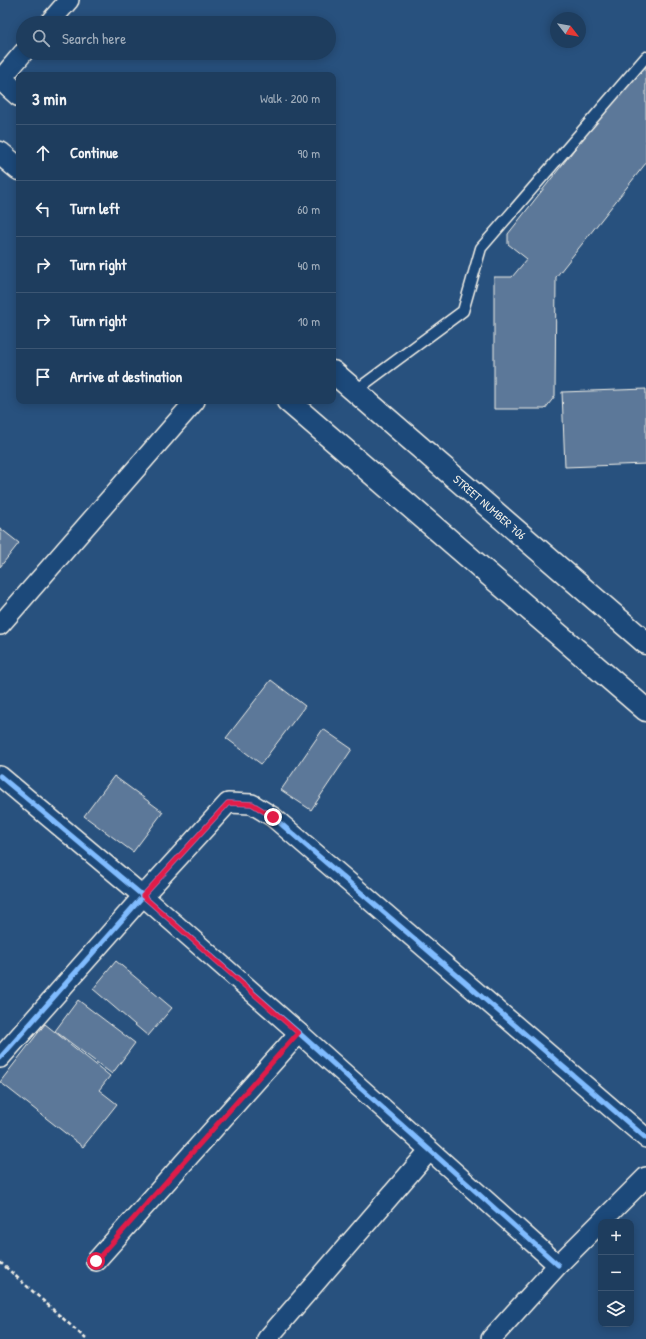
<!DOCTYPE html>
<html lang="en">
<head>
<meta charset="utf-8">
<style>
  :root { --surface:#1e3d5e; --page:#264464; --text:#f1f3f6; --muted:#a1aebc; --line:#3c5673 }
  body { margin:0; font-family:"Patrick Hand",sans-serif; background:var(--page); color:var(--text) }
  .controls { position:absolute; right:12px; bottom:12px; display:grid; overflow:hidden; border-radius:8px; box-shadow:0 2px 10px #0003 }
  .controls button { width:36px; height:36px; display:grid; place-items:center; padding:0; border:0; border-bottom:1px solid var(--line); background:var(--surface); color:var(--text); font:20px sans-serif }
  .compass { position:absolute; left:550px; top:12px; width:36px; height:36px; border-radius:50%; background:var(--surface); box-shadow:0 2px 10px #0003; rotate:121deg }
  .stop { position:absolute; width:12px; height:12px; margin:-9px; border:3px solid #e11d48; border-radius:50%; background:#fff }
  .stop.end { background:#e11d48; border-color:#fff; box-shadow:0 1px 4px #0008 }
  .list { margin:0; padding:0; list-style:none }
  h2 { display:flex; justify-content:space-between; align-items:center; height:52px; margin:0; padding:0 16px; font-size:17px }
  h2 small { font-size:13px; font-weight:400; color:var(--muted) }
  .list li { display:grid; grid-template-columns:26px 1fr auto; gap:12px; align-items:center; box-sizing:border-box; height:56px; padding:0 16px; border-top:1px solid var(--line) }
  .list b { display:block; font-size:15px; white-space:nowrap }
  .list em { font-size:13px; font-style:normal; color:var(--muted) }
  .icon { flex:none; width:22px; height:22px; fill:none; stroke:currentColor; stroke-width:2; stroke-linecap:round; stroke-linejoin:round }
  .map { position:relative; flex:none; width:646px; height:1339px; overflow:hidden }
  .search { position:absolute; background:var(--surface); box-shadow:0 2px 10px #0003; left:16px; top:16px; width:320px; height:44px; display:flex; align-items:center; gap:10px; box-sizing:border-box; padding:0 14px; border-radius:22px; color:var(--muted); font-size:15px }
  .panel { position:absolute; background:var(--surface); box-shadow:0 2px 10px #0003; left:16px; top:72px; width:320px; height:332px; border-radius:8px }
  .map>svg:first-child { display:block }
</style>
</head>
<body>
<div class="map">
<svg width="646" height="1339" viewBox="0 0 646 1339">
  <rect width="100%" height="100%" fill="#28517e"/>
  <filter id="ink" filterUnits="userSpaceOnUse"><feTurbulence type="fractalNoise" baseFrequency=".025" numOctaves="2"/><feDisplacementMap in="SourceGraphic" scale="8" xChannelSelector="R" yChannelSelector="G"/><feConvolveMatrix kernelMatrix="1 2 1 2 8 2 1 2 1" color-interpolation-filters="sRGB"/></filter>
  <g filter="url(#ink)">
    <!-- building -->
    <g fill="#5b7899" stroke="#f4f1e8">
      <path d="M 646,58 L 646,163 L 556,277 L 555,396 L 545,409 L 494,409 L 494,277 L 512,277 L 527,259 L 508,244 L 508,234 Z"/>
      <path d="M 646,389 L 646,464 L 565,467 L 562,392 Z"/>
      <path d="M 0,528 L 19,543 L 0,567 Z"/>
      <path d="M 271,680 L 305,706 L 261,764 L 226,738 Z"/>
      <path d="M 323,729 L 352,749 L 311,810 L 281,790 Z"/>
      <path d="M 114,776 L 163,812 L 133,852 L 84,816 Z"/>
      <path d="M 116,961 L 172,1008 L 148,1036 L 93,989 Z"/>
      <path d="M 78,1000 L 135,1043 L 112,1074 L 55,1031 Z"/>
      <path d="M 45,1024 L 110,1076 L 99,1090 L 117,1104 L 83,1147 L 0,1082 Z"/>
    </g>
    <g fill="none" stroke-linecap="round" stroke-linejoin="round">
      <defs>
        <path id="service" d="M 355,391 L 463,311 L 481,248 L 646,57"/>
        <g id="minor">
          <path d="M 49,23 L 69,0"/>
          <path d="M 1,79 L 23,53"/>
          <path d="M 0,625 L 195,401"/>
          <path d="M 0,776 L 143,896 L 299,1033 L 558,1265"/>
          <path d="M 0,1058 L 143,896 L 228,803 L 252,804 L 273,817 L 646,1138"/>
          <path d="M 96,1261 L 299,1033"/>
          <path d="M 267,1339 L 429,1151"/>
          <path d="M 491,1339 L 558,1265 L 646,1177"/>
        </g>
        <g id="tertiary">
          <path d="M 0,78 L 19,95"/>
          <path d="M 0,153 L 19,169"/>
          <path id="s1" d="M 333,372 L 646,643"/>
          <path d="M 288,401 L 646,710"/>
        </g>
      </defs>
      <!-- service casing -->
      <use href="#service" stroke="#f4f1e8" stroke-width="13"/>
      <!-- minor casing -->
      <use href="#minor" stroke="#f4f1e8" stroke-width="22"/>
      <!-- tertiary casing -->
      <use href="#tertiary" stroke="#f4f1e8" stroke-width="25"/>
      <!-- path -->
      <path stroke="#f4f1e8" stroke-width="2.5" stroke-dasharray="4 3" stroke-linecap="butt" d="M 0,1264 L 1,1263 L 86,1339"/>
      <!-- service -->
      <use href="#service" stroke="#1f4a7a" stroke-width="10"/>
      <!-- minor -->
      <use href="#minor" stroke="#1f4a7a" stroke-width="19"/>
      <!-- tertiary -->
      <use href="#tertiary" stroke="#1f4a7a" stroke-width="22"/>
      <defs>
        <g id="cycleway">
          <path d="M 0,776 L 143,896 L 299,1033 L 558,1265"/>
          <path d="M 0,1058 L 143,896 L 228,803 L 252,804 L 273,817 L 646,1138"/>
        </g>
      </defs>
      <!-- cycleway casing -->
      <use href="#cycleway" stroke="#1f4a7a" stroke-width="8"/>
      <!-- cycleway -->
      <use href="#cycleway" stroke="#80bcff" stroke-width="5"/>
    </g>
  </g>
  <g fill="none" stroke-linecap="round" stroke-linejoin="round" filter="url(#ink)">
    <!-- route -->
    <path stroke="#e11d48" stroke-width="5" d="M 96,1261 L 298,1033 L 143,896 L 228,803 L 252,804 L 273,817"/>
  </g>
  <g text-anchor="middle" stroke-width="3.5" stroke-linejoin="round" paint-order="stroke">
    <!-- street labels -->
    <g font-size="12" fill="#f4f1e8" stroke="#1f4a7a">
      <text dy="4" stroke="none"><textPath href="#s1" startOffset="207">STREET NUMBER 706</textPath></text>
    </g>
  </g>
</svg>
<div class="controls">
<button>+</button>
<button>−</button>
<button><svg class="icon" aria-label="layers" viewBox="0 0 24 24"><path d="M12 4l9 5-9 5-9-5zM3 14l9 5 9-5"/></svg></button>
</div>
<svg class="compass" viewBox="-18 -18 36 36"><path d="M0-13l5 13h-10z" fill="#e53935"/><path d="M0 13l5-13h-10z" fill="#a1aebc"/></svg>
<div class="stop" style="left:96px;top:1261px"></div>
<div class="stop end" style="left:273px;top:817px"></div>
<div class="search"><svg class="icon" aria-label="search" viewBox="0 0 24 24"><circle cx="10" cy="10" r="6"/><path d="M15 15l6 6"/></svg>Search here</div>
<section class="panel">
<h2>3 min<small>Walk · 200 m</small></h2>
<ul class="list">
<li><svg class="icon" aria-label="ahead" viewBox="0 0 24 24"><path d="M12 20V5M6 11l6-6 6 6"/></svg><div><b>Continue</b></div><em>90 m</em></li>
<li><svg class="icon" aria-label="left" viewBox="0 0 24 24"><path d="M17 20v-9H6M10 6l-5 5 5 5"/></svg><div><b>Turn left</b></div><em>60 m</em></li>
<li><svg class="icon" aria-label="right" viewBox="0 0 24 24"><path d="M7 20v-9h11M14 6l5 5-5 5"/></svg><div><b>Turn right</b></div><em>40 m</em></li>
<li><svg class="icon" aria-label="right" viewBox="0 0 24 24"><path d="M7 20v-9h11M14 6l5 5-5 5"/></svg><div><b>Turn right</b></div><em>10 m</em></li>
<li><svg class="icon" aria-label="arrive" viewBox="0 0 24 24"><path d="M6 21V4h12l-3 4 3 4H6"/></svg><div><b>Arrive at destination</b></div></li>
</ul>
</section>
</div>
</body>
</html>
